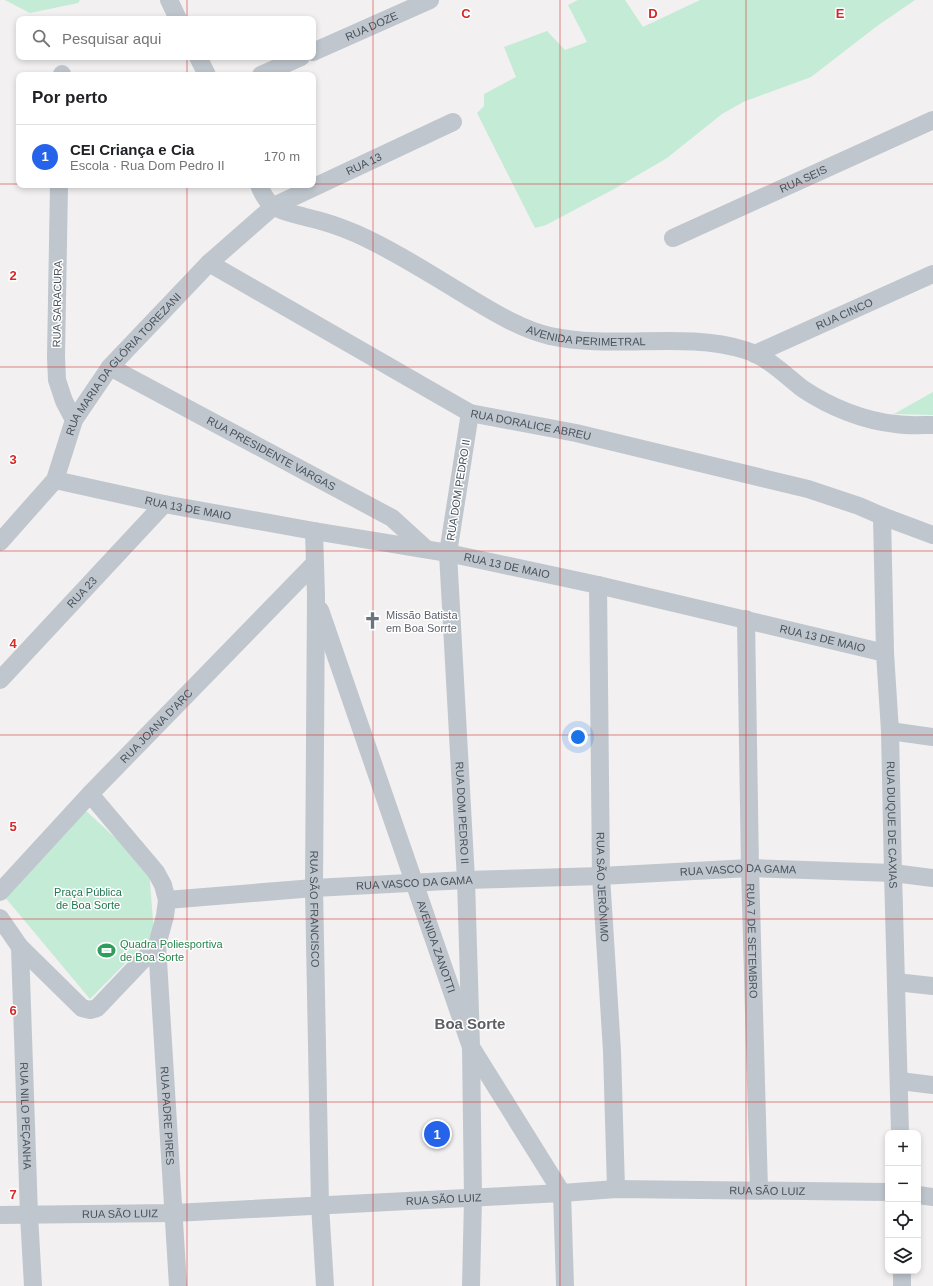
<!DOCTYPE html>
<html lang="pt">
<head>
<meta charset="utf-8">
<style>
  :root { --surface:#fff; --page:#f6f6f6; --text:#202124; --muted:#757577; --line:#e0e0e0; --accent:#2563eb }
  body { margin:0; font-family:Helvetica,sans-serif; background:var(--page); color:var(--text) }
  .controls { position:absolute; right:12px; bottom:12px; display:grid; overflow:hidden; border-radius:8px; box-shadow:0 2px 6px #0003 }
  .controls button { width:36px; height:36px; display:grid; place-items:center; padding:0; border:0; border-bottom:1px solid var(--line); background:var(--surface); color:var(--text); font:20px sans-serif }
  .you { position:absolute; left:578px; top:737px; width:14px; height:14px; margin:-10px; border:3px solid #fff; border-radius:50%; background:#1a73e8; box-shadow:0 0 0 6px #1a73e833 }
  .badge { display:grid; place-items:center; width:26px; height:26px; border-radius:50%; background:var(--accent); color:#fff; font-size:13px; font-weight:700 }
  .pin { position:absolute; translate:-50% -50%; border:2px solid #fff; box-shadow:0 1px 4px #0006 }
  .list { margin:0; padding:0; list-style:none }
  h2 { display:flex; justify-content:space-between; align-items:center; height:52px; margin:0; padding:0 16px; font-size:17px }
  h2 small { font-size:13px; font-weight:400; color:var(--muted) }
  .list li { display:grid; grid-template-columns:26px 1fr auto; gap:12px; align-items:center; box-sizing:border-box; height:64px; padding:0 16px; border-top:1px solid var(--line) }
  .list b { display:block; font-size:15px; white-space:nowrap }
  .list p { margin:0; font-size:13px; white-space:nowrap; color:var(--muted) }
  .list em { font-size:13px; font-style:normal; color:var(--muted) }
  .icon { flex:none; width:22px; height:22px; fill:none; stroke:currentColor; stroke-width:2; stroke-linecap:round; stroke-linejoin:round }
  .map { position:relative; flex:none; width:933px; height:1286px; overflow:hidden }
  .search { position:absolute; background:var(--surface); box-shadow:0 2px 6px #0003; left:16px; top:16px; width:300px; height:44px; display:flex; align-items:center; gap:10px; box-sizing:border-box; padding:0 14px; border-radius:8px; color:var(--muted); font-size:15px }
  .panel { position:absolute; background:var(--surface); box-shadow:0 2px 6px #0003; left:16px; top:72px; width:300px; height:116px; border-radius:8px }
  .map>svg:first-child { display:block }
</style>
</head>
<body>
<div class="map">
<svg width="933" height="1286" viewBox="0 0 933 1286">
  <rect width="100%" height="100%" fill="#f2f0f0"/>
  <!-- green -->
  <g fill="#c3ebd6">
    <path d="M 5,0 L 80,0 L 78,3 L 30,13 Z"/>
    <path d="M 578,0 L 625,0 L 643,27 L 700,0 L 915,0 L 877,26 L 811,77 L 743,102 L 722,114 L 667,158 L 614,189 L 546,225 L 535,228 L 477,113 L 484,106 L 484,94 L 516,77 L 504,47 L 547,31 L 565,50 L 587,42 L 568,5 Z"/>
    <path d="M 933,392 L 933,415 L 894,414 Z"/>
    <path d="M 85,810 L 149,869 L 154,934 L 90,999 L 4,896 Z"/>
  </g>
  <g fill="none" stroke-linecap="round" stroke-linejoin="round">
    <!-- minor -->
    <g stroke="#bfc6cd" stroke-width="18">
      <path d="M 169,0 L 178,19"/>
      <path id="s1" d="M 313,52 L 430,0"/>
      <path d="M 198,57 L 207,75"/>
      <path d="M 62,75 L 62,74"/>
      <path d="M 261,75 L 301,57"/>
      <path d="M 59,185 L 56,357 L 57,380 L 64,401 L 74,420"/>
      <path id="s2" d="M 259,185 C 262,193 266,201 273,206 C 282,212 295,214 305,217 C 323,221 341,227 357,234 C 397,252 433,276 470,298 C 495,313 521,329 550,336 C 614,350 683,331 745,350 C 768,357 785,375 803,389 C 830,407 864,421 896,424 C 908,426 921,425 933,425"/>
      <path id="s3" d="M 673,238 L 933,120"/>
      <path id="s4" d="M 209,263 L 470,413 L 576,433 L 808,489 L 859,506 L 882,516 L 933,535"/>
      <path id="s5" d="M 755,354 L 933,274"/>
      <path id="s6" d="M 110,367 L 392,518 L 426,549"/>
      <path id="s7" d="M 470,413 L 448,553 L 466,880 L 471,1047 L 473,1198 L 471,1286"/>
      <path id="s8" d="M 55,480 L 164,504 L 314,531 L 448,553 L 598,585 L 885,653"/>
      <path id="s9" d="M 882,516 L 885,653 L 890,731 L 893,873 L 900,1133"/>
      <path id="s10" d="M 314,531 L 316,596 L 314,888 L 320,1205 L 325,1286"/>
      <path id="s11" d="M 0,542 L 55,480 L 74,420 L 110,367 L 209,263 L 274,206 L 453,122"/>
      <path id="s12" d="M 598,585 L 601,876 L 612,1051 L 616,1189"/>
      <path id="s13" d="M 320,610 L 471,1047 L 562,1193 L 565,1286"/>
      <path id="s14" d="M 746,619 L 750,868 L 759,1190"/>
      <path id="s15" d="M 0,680 L 164,504"/>
      <path d="M 890,731 L 933,737"/>
      <path id="s16" d="M 0,892 L 90,794 L 315,563"/>
      <path id="s17" d="M 167,900 L 314,888 L 466,880 L 601,876 L 750,868 L 893,873 L 933,878"/>
      <path d="M 0,918 L 20,947 L 82,1008 L 90,1010 L 97,1008 L 157,945 L 165,916 L 167,900 L 163,885 L 156,872 L 90,794"/>
      <path id="s18" d="M 157,945 L 178,1286"/>
      <path id="s19" d="M 20,947 L 29,1215 L 33,1286"/>
      <path d="M 896,982 L 933,986"/>
      <path d="M 900,1081 L 933,1085"/>
      <path d="M 918,1195 L 933,1197"/>
      <path id="s20" d="M 0,1215 L 174,1213 L 562,1193 L 616,1189 L 888,1192"/>
      <path d="M 902,1271 L 902,1286"/>
    </g>
  </g>
  <!-- grid -->
  <path fill="none" stroke="#d62828" stroke-width="1" stroke-opacity="0.55" d="M 187,0 L 187,19M 373,0 L 373,1286M 560,0 L 560,1286M 746,0 L 746,1286M 187,57 L 187,75M 0,184 L 19,184M 313,184 L 933,184M 187,185 L 187,1286M 0,367 L 933,367M 0,551 L 933,551M 0,735 L 933,735M 0,919 L 933,919M 0,1102 L 933,1102"/>
  <!-- icons -->
  <defs>
    <symbol id="church-bare" viewBox="-9 -9 18 18"><path d="M-1.2-6h2.4v3.5h3.3v2.4h-3.3V6h-2.4V-.1h-3.3v-2.4h3.3Z" fill="#6b7280" stroke="#fff" stroke-width="2.5" paint-order="stroke"/></symbol>
    <symbol id="stadium-bare" viewBox="-9 -9 18 18"><path d="M0-5a6.5 5 0 1 0 0 10a6.5 5 0 1 0 0-10ZM-3.5-1.8h7v3.6h-7Z" fill="#2e9e5b" stroke="#fff" stroke-width="2.5" paint-order="stroke"/></symbol>
  </defs>
  <g fill-rule="evenodd">
    <use href="#church-bare" x="360" y="608" width="25" height="25"/>
    <use href="#stadium-bare" x="94" y="938" width="25" height="25"/>
  </g>
  <g text-anchor="middle" stroke-width="3" stroke-linejoin="round" paint-order="stroke">
    <!-- street labels -->
    <g font-size="11" fill="#49515b" stroke="#fff">
      <text dy="4" stroke="none"><textPath href="#s1" startOffset="64">RUA DOZE</textPath></text>
      <text dy="4" stroke="none"><textPath href="#s11" startOffset="539">RUA 13</textPath></text>
      <text dy="4" stroke="none"><textPath href="#s3" startOffset="143">RUA SEIS</textPath></text>
      <text transform="translate(57 304) rotate(-89)" y="4">RUA SARACURA</text>
      <text dy="4" stroke="none"><textPath href="#s5" startOffset="98">RUA CINCO</textPath></text>
      <text dy="4" stroke="none"><textPath href="#s2" startOffset="369">AVENIDA PERIMETRAL</textPath></text>
      <text dy="4" stroke="none"><textPath href="#s11" startOffset="220">RUA MARIA DA GLÓRIA TOREZANI</textPath></text>
      <text dy="4" stroke="none"><textPath href="#s4" startOffset="363">RUA DORALICE ABREU</textPath></text>
      <text dy="4" stroke="none"><textPath href="#s6" startOffset="183">RUA PRESIDENTE VARGAS</textPath></text>
      <text transform="translate(458 490) rotate(-81)" y="4">RUA DOM PEDRO II</text>
      <text dy="4" stroke="none"><textPath href="#s8" startOffset="136">RUA 13 DE MAIO</textPath></text>
      <text dy="4" stroke="none"><textPath href="#s8" startOffset="460">RUA 13 DE MAIO</textPath></text>
      <text dy="4" stroke="none"><textPath href="#s15" startOffset="120">RUA 23</textPath></text>
      <text dy="4" stroke="none"><textPath href="#s8" startOffset="784">RUA 13 DE MAIO</textPath></text>
      <text dy="4" stroke="none"><textPath href="#s16" startOffset="228">RUA JOANA D'ARC</textPath></text>
      <text dy="4" stroke="none"><textPath href="#s7" startOffset="402">RUA DOM PEDRO II</textPath></text>
      <text dy="4" stroke="none"><textPath href="#s9" startOffset="309">RUA DUQUE DE CAXIAS</textPath></text>
      <text dy="4" stroke="none"><textPath href="#s17" startOffset="572">RUA VASCO DA GAMA</textPath></text>
      <text dy="4" stroke="none"><textPath href="#s17" startOffset="248">RUA VASCO DA GAMA</textPath></text>
      <text dy="4" stroke="none"><textPath href="#s12" startOffset="302">RUA SÃO JERÔNIMO</textPath></text>
      <text dy="4" stroke="none"><textPath href="#s10" startOffset="378">RUA SÃO FRANCISCO</textPath></text>
      <text dy="4" stroke="none"><textPath href="#s14" startOffset="322">RUA 7 DE SETEMBRO</textPath></text>
      <text dy="4" stroke="none"><textPath href="#s13" startOffset="356">AVENIDA ZANOTTI</textPath></text>
      <text dy="4" stroke="none"><textPath href="#s18" startOffset="171">RUA PADRE PIRES</textPath></text>
      <text dy="4" stroke="none"><textPath href="#s19" startOffset="169">RUA NILO PEÇANHA</textPath></text>
      <text dy="4" stroke="none"><textPath href="#s20" startOffset="768">RUA SÃO LUIZ</textPath></text>
      <text dy="4" stroke="none"><textPath href="#s20" startOffset="444">RUA SÃO LUIZ</textPath></text>
      <text dy="4" stroke="none"><textPath href="#s20" startOffset="120">RUA SÃO LUIZ</textPath></text>
    </g>
    <!-- worship labels -->
    <g font-size="11" fill="#5b616d" stroke="#fff" text-anchor="start">
      <text x="386" y="619">Missão Batista<tspan x="386" dy="13">em Boa Sorrte</tspan></text>
    </g>
    <!-- park labels -->
    <g font-size="11" fill="#207753" stroke="#fff">
      <text x="88" y="896">Praça Pública<tspan x="88" dy="13">de Boa Sorte</tspan></text>
    </g>
    <!-- leisure labels -->
    <g font-size="11" fill="#27864d" stroke="#fff" text-anchor="start">
      <text x="120" y="948">Quadra Poliesportiva<tspan x="120" dy="13">de Boa Sorte</tspan></text>
    </g>
    <!-- district labels -->
    <g font-size="15" font-weight="bold" fill="#5d5f64" stroke="#fff">
      <text x="470" y="1029">Boa Sorte</text>
    </g>
  </g>
  <g font-size="13" text-anchor="middle" font-weight="bold" fill="#d62828" stroke="#fff" stroke-width="3" stroke-linejoin="round" paint-order="stroke">
    <text x="466" y="18">C</text>
    <text x="653" y="18">D</text>
    <text x="840" y="18">E</text>
    <text x="13" y="280">2</text>
    <text x="13" y="464">3</text>
    <text x="13" y="648">4</text>
    <text x="13" y="831">5</text>
    <text x="13" y="1015">6</text>
    <text x="13" y="1199">7</text>
  </g>
</svg>
<div class="controls">
<button>+</button>
<button>−</button>
<button><svg class="icon" aria-label="locate" viewBox="0 0 24 24"><circle cx="12" cy="12" r="6"/><path d="M12 2v4M12 18v4M2 12h4M18 12h4"/></svg></button>
<button><svg class="icon" aria-label="layers" viewBox="0 0 24 24"><path d="M12 4l9 5-9 5-9-5zM3 14l9 5 9-5"/></svg></button>
</div>
<div class="you"></div>
<div class="pin badge" style="left:437px;top:1134px">1</div>
<div class="search"><svg class="icon" aria-label="search" viewBox="0 0 24 24"><circle cx="10" cy="10" r="6"/><path d="M15 15l6 6"/></svg>Pesquisar aqui</div>
<section class="panel">
<h2>Por perto<small></small></h2>
<ul class="list">
<li><span class="badge">1</span><div><b>CEI Criança e Cia</b><p>Escola · Rua Dom Pedro II</p></div><em>170 m</em></li>
</ul>
</section>
</div>
</body>
</html>
